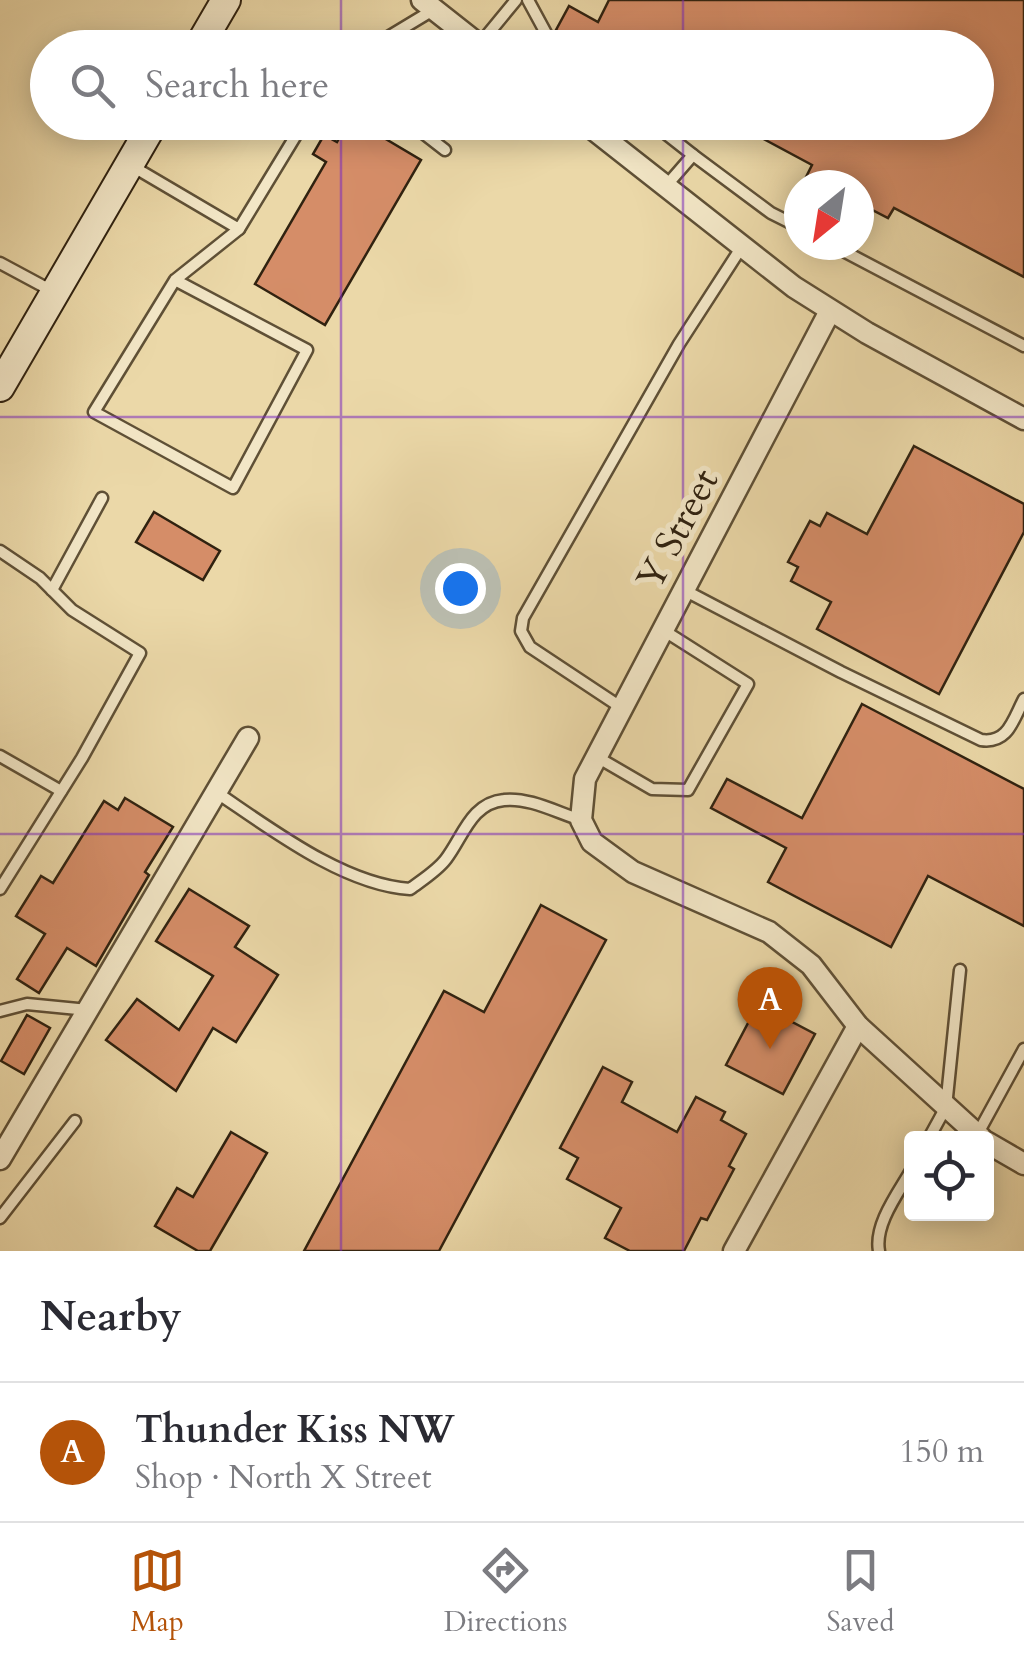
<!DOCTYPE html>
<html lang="en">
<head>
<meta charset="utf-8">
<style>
  :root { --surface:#fff; --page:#f7f7f7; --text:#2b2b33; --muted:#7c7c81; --line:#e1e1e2; --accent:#b45309 }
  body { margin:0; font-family:Cardo,serif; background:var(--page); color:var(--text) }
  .controls { position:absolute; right:30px; bottom:30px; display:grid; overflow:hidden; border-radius:10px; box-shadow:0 5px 25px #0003 }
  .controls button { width:90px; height:90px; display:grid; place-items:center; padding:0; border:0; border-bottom:2px solid var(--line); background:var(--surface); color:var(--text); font:50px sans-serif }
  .compass { position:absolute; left:784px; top:170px; width:90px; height:90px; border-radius:50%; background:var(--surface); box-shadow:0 5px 25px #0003; rotate:210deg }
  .you { position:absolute; left:460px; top:588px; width:35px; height:35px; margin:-25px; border:8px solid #fff; border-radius:50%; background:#1a73e8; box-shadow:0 0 0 15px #1a73e833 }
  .badge { display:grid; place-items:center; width:65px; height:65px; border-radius:50%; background:var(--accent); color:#fff; font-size:32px; font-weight:700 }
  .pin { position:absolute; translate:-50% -82px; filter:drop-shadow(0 2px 5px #0008) }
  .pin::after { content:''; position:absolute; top:52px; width:35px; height:30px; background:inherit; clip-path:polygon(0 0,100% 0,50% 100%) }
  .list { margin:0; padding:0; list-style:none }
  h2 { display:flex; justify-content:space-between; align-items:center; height:130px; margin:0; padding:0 40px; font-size:42px }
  h2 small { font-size:32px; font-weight:400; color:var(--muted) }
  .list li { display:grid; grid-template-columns:65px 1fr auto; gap:30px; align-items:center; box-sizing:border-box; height:140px; padding:0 40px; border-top:2px solid var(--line) }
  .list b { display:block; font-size:38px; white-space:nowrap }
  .list p { margin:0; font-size:32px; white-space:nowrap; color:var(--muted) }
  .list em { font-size:32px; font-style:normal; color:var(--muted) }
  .icon { flex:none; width:55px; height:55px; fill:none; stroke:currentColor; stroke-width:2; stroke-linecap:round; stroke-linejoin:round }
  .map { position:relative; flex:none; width:1024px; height:1251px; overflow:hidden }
  .search { position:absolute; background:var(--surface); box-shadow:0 5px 25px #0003; left:30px; right:30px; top:30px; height:110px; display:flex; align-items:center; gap:25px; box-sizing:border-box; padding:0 35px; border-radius:55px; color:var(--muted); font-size:38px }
  .sheet { height:270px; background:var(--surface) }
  nav { display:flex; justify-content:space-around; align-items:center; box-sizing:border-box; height:140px; border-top:2px solid var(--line); background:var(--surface); font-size:28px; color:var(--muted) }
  nav a { display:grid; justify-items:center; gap:5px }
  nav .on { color:var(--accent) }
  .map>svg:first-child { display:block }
</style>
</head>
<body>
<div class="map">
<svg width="1024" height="1251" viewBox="0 0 1024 1251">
  <rect width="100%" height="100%" fill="#ebd8a8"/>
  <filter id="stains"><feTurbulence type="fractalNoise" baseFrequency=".002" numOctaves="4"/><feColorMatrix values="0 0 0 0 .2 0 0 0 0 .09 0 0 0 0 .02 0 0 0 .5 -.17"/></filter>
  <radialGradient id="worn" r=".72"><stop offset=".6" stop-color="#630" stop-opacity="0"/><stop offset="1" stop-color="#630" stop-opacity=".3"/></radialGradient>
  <!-- building -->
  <g fill="#d58d68" stroke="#302210" stroke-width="2.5">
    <path d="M 609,0 L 1024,0 L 1024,277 L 894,208 L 888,218 L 859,203 L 859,185 L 802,185 L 812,165 L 732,122 L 976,122 L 976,48 L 590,48 L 556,30 L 569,6 L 598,22 Z"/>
    <path d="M 348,122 L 357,122 L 421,160 L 325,325 L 255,284 L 326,162 L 313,154 L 324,135 L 337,142 Z"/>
    <path d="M 914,446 L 1024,504 L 1024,532 L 939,694 L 817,629 L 831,602 L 791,581 L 798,567 L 788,562 L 810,521 L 820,526 L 827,513 L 867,534 Z"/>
    <path d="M 154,512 L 220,551 L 203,580 L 136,542 Z"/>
    <path d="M 862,704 L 1024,789 L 1024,926 L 928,876 L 891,947 L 768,882 L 786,848 L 711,808 L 727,779 L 802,818 Z"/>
    <path d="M 125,798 L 173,827 L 145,872 L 149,875 L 96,966 L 67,948 L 39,993 L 17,979 L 45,934 L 16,916 L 41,876 L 53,883 L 104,801 L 118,810 Z"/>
    <path d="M 189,889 L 249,926 L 235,947 L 278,975 L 236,1042 L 213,1028 L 176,1091 L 106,1040 L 137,999 L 179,1030 L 213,976 L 156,941 Z"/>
    <path d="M 541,905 L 606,940 L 439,1251 L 304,1251 L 444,991 L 484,1012 Z"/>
    <path d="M 758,1004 L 815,1034 L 783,1094 L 726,1065 Z"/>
    <path d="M 27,1015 L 50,1028 L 24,1074 L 1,1061 Z"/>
    <path d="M 603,1067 L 632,1082 L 622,1102 L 677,1132 L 696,1097 L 725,1112 L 721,1120 L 746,1134 L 729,1166 L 734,1169 L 707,1220 L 701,1218 L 684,1251 L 630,1251 L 605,1238 L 621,1208 L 567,1179 L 578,1158 L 560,1148 Z"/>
    <path d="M 231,1132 L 267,1153 L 210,1251 L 198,1251 L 155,1226 L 177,1188 L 193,1197 Z"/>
  </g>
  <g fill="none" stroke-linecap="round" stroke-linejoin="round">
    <defs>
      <g id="service">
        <path d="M 528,0 L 554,48"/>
        <path d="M 479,45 L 516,0"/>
        <path d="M 370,48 L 433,10"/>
        <path d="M 409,122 L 445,150"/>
        <path d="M 651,122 L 693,155 L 666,186"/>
        <path d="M 693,155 L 771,213 L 799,227"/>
        <path d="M 132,166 L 239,229 L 304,122"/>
        <path d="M 832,245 L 1024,346"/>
        <path d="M 0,263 L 54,292"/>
        <path d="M 175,280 L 307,350 L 233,488 L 94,412 L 175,280 L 239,229"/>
        <path d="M 0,551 L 40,578 L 72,610 L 140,653 L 82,758 L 0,889"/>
        <path d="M 52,590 L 102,498"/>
        <path d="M 684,590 L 841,672 L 981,740 C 1008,744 1013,720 1024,699"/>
        <path d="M 622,708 L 530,647 L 521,631 L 523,618 L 679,344 L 741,248"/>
        <path d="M 0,756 L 61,791"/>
        <path d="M 597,757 L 652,789 L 688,790 L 748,684 L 663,630"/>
        <path d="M 216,792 C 271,829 344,885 410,889 C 422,880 437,871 446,859 C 463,837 471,803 504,800 C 529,797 558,813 581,820"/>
        <path d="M 0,1011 L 27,1004 L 88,1010"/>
        <path d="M 977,1135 L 1024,1049"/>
        <path d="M 929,1138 L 946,1107 L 960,970"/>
        <path d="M 0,1218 L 75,1121"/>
        <path d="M 879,1251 C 874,1224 899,1192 912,1169"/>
      </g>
      <g id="minor">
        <path d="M 422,0 L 483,48"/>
        <path d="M 584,122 L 794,287 L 867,333 L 1024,419"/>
        <path d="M 830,311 L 585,779 L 581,820 L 592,842 L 633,872 L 769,932 L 811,965 L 858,1026 L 981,1138"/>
        <path d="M 986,1142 L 1024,1164"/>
        <path d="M 0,1159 L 248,738"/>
        <path d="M 734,1251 L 858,1026"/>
      </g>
      <g id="secondary">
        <path d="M 198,48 L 226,0"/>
        <path d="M 0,387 L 154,122"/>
      </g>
    </defs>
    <!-- service casing -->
    <use href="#service" stroke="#5f5036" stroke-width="15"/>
    <!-- minor casing -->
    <use href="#minor" stroke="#5f5036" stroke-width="25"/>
    <!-- secondary casing -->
    <use href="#secondary" stroke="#302210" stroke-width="32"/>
    <!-- service -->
    <use href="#service" stroke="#f2e6c6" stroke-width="10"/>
    <!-- minor -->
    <use href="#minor" stroke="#f2e6c6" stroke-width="20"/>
    <!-- secondary -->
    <use href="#secondary" stroke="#f2e6c6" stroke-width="28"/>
  </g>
  <!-- grid -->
  <path fill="none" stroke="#7b2cbf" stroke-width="2.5" stroke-opacity="0.55" d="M 341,0 L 341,48M 683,0 L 683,48M 341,122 L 341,1251M 683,122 L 683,1251M 0,417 L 1024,417M 0,834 L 1024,834"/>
  <g text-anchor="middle" stroke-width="10" stroke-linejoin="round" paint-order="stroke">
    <!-- street labels -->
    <g font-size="38" fill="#302210" stroke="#f2e6c6">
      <text transform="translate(677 529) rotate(-62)" y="13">Y Street</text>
    </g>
  </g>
  <rect width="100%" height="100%" filter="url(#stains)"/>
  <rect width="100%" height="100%" fill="url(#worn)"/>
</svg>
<div class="controls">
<button><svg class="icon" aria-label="locate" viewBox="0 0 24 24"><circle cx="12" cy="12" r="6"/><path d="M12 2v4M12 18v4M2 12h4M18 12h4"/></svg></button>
</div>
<svg class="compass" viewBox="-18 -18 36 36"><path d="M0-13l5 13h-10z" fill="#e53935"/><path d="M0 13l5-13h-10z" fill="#7c7c81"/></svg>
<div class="you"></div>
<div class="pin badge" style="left:770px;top:1049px">A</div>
<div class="search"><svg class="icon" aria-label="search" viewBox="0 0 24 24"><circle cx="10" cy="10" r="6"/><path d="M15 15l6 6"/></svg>Search here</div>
</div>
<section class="sheet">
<h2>Nearby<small></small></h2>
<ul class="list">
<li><span class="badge">A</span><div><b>Thunder Kiss NW</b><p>Shop · North X Street</p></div><em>150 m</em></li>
</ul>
</section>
<nav>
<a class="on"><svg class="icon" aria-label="map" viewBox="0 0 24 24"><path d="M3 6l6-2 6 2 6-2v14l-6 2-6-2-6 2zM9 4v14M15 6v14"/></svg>Map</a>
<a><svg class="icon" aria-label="directions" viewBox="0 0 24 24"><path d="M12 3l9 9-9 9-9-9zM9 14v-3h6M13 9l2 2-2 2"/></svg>Directions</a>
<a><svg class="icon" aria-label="saved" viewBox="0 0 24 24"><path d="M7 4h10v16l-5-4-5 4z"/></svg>Saved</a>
</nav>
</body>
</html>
